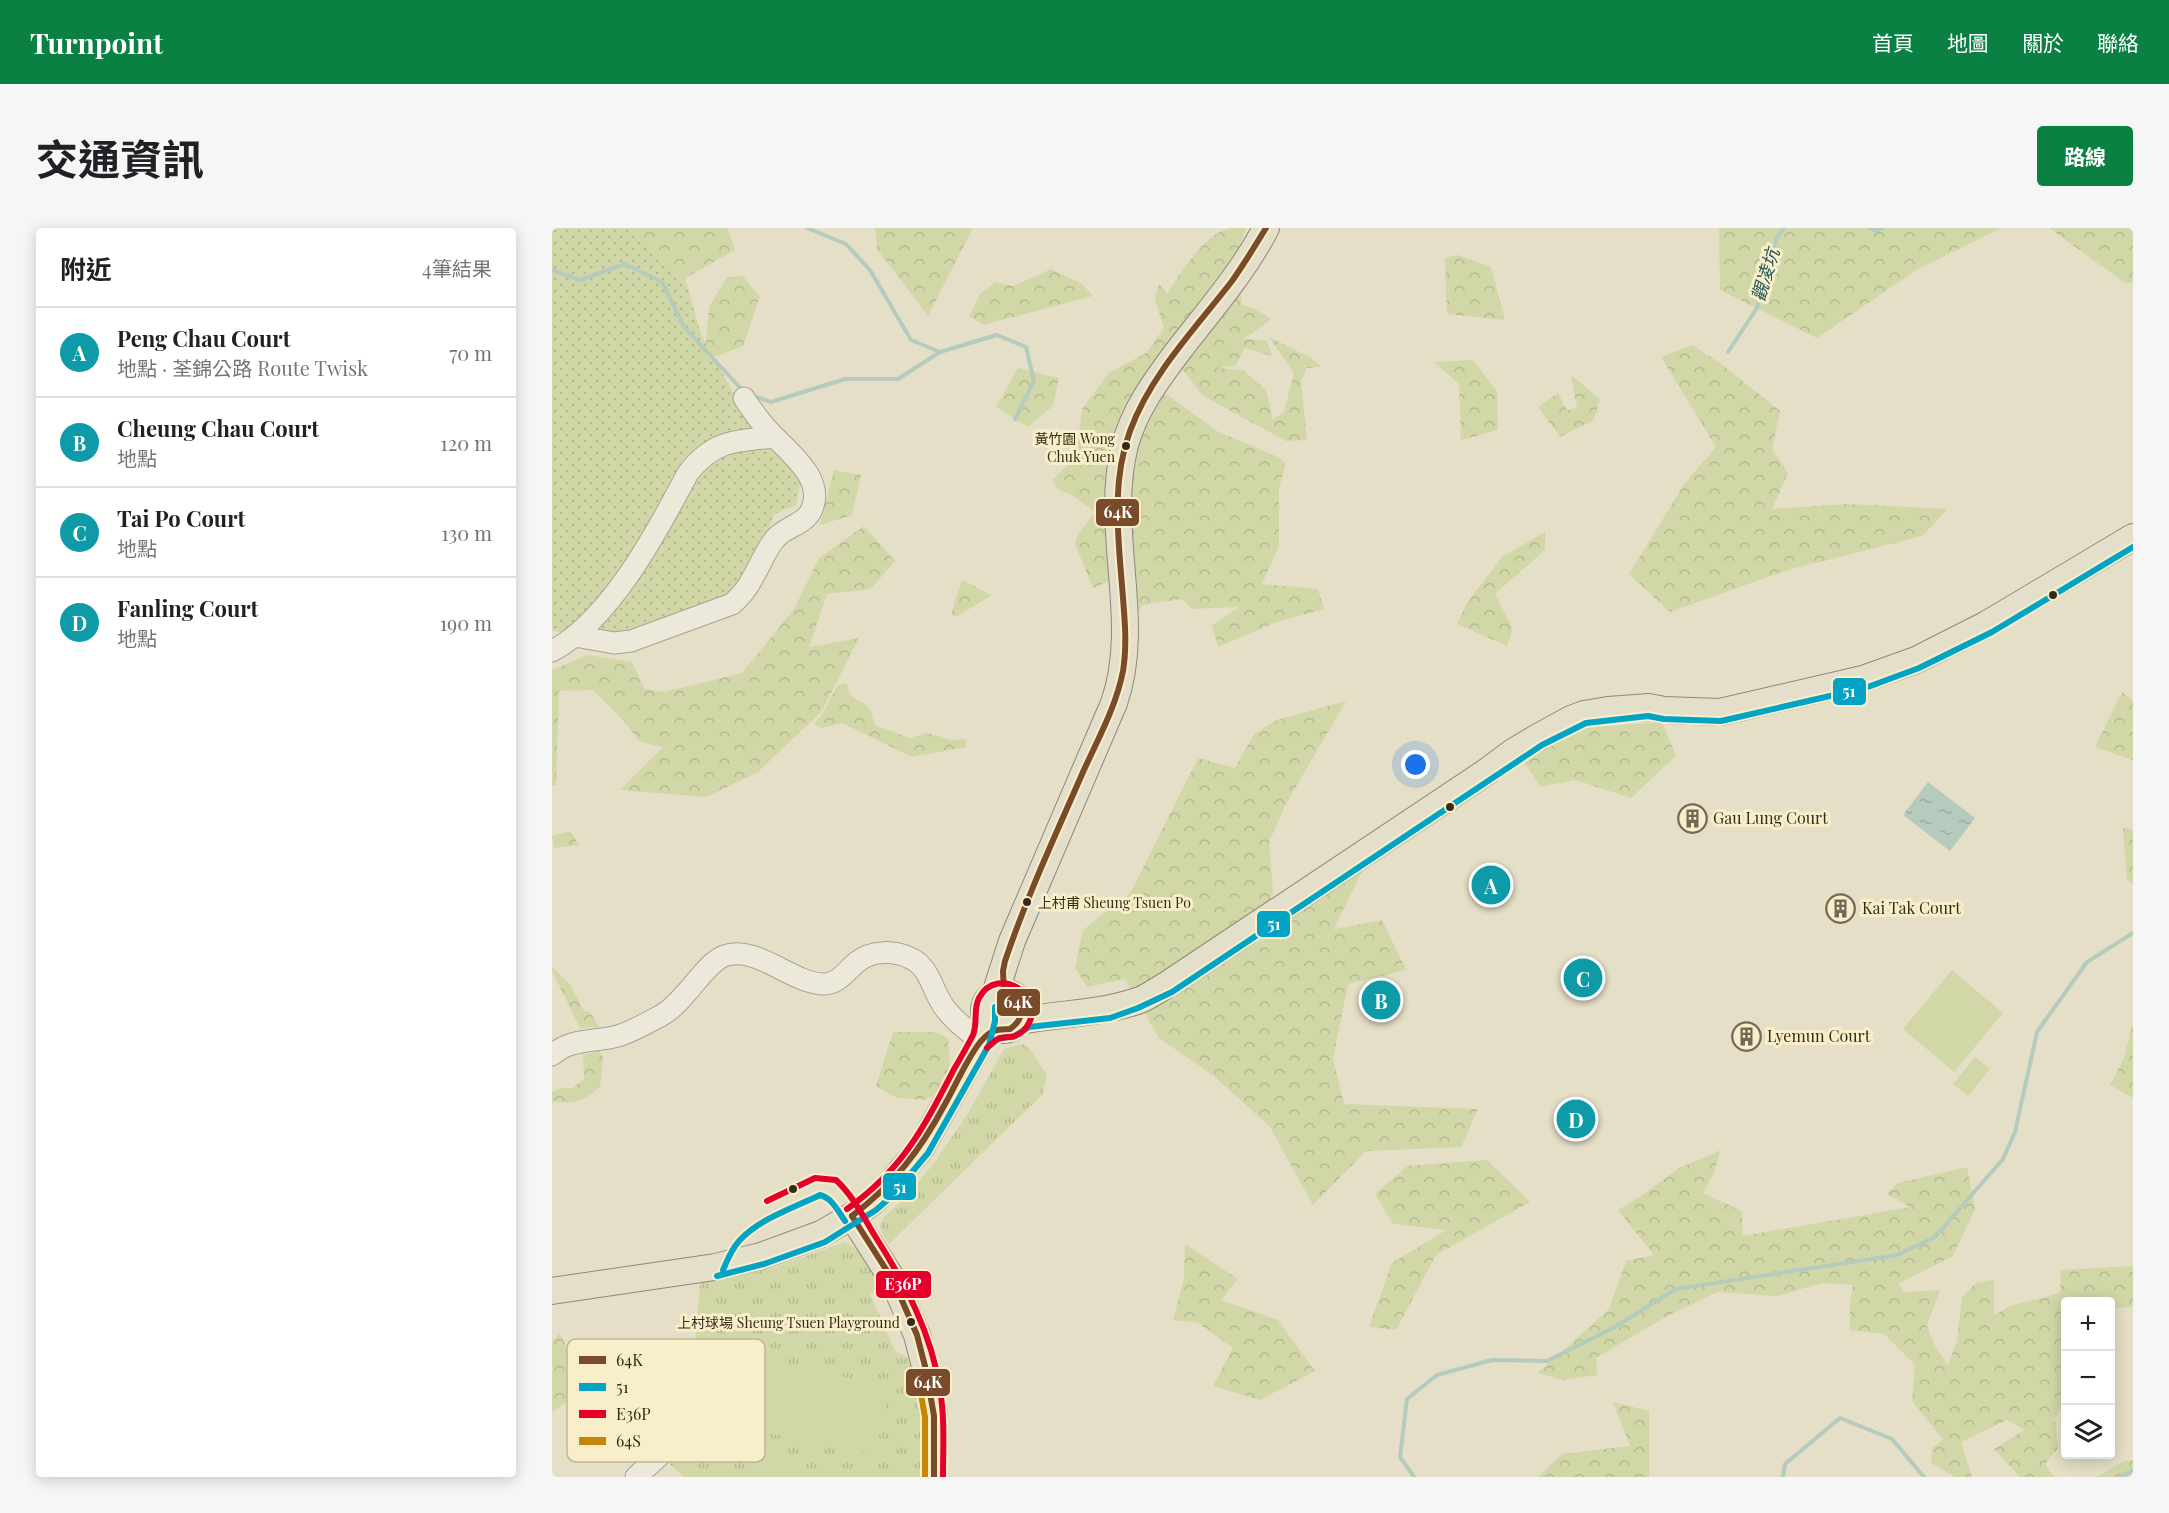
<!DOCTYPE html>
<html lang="zh-TW">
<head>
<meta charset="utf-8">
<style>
  :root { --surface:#fff; --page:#f6f6f6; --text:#202124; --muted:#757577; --line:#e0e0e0; --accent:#0b8043 }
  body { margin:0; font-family:"Playfair Display","Noto Sans TC",serif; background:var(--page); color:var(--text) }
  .controls { position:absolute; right:18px; bottom:18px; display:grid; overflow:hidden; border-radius:6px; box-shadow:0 3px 15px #0003 }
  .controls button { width:54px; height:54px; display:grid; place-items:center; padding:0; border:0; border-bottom:2px solid var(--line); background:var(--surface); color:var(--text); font:30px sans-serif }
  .you { position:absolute; left:864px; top:537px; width:21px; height:21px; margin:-15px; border:4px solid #fff; border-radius:50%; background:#1a73e8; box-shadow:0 0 0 9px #1a73e833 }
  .badge { display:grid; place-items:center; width:39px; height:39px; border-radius:50%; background:var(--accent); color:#fff; font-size:20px; font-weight:700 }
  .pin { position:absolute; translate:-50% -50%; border:3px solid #fff; box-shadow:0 2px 6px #0006 }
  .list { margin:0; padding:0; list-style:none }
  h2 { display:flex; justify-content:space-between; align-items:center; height:78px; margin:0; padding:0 24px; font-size:26px }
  h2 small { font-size:20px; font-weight:400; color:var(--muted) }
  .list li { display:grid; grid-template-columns:39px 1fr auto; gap:18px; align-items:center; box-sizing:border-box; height:90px; padding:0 24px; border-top:2px solid var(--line) }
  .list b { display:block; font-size:22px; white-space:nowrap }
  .list p { margin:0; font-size:20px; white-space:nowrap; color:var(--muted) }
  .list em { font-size:20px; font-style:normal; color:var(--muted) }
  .icon { flex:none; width:33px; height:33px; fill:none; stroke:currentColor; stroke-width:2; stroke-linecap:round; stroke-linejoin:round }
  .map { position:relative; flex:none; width:1581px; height:1249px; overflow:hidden; border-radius:6px }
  header { display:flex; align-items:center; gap:36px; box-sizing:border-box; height:84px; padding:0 30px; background:var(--accent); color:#fff }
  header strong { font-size:28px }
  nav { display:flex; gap:33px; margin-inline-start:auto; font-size:21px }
  .intro { display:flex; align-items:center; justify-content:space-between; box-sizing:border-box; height:144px; padding:0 36px }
  h1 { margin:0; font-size:42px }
  .button { padding:15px 27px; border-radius:6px; background:var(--accent); color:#fff; font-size:21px; font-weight:700 }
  main { display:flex; gap:36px; padding:0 36px }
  aside { flex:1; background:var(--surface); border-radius:6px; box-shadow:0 3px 15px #0003 }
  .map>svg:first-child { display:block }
</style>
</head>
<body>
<header>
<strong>Turnpoint</strong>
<nav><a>首頁</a><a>地圖</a><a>關於</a><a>聯絡</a></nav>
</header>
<div class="intro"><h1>交通資訊</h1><a class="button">路線</a></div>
<main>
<aside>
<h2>附近<small>4筆結果</small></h2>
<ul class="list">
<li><span class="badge" style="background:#0f9aa8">A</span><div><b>Peng Chau Court</b><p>地點 · 荃錦公路 Route Twisk</p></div><em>70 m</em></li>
<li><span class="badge" style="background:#0f9aa8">B</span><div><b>Cheung Chau Court</b><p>地點</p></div><em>120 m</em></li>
<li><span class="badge" style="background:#0f9aa8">C</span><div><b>Tai Po Court</b><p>地點</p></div><em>130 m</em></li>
<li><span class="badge" style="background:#0f9aa8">D</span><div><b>Fanling Court</b><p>地點</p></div><em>190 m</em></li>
</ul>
</aside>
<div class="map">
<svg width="1581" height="1249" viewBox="0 0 1581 1249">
  <defs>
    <pattern id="grass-dots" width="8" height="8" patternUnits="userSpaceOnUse" patternTransform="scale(1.5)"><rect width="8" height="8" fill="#d2d7a8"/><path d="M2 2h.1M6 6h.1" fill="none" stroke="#b5b990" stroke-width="1.8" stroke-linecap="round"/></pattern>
    <pattern id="forest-crowns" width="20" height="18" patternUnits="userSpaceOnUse" patternTransform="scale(1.5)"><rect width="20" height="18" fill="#d2d7a8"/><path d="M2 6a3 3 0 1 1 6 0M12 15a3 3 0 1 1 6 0" fill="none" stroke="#b5b990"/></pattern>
    <pattern id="park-tufts" width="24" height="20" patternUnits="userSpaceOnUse" patternTransform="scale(1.5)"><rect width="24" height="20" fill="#d2d7a8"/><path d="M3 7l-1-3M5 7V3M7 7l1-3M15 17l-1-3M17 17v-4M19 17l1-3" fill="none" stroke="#b5b990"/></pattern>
    <pattern id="water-ripples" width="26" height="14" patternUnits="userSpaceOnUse" patternTransform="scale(1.5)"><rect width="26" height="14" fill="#b4cbbe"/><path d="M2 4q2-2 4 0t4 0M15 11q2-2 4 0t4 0" fill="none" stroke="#9baea3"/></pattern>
  </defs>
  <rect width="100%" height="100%" fill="#e5dfc7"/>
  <!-- grass -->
  <g fill="url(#grass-dots)">
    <path d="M 0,0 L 83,0 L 133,50 L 149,106 L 194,188 L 249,251 L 244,277 L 222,286 L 207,330 L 176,370 L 50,415 L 0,402 Z"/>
    <circle cx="453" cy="785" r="9"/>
  </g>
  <!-- forest -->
  <g fill="url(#forest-crowns)">
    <path d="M 83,0 L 175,0 L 183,22 L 133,50 Z"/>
    <path d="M 323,0 L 421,0 L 376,88 L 325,21 Z"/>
    <path d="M 679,0 L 694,0 L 686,22 L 657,62 L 620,123 L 595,152 L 665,203 L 726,229 L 734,235 L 727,260 L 727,318 L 710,356 L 766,361 L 772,381 L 725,394 L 666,419 L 660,397 L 687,379 L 639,381 L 630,371 L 590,377 L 581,395 L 558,353 L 541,360 L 523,316 L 526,307 L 543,284 L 520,267 L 507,262 L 500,252 L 524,229 L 530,181 L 557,145 L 594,125 L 612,100 L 603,71 L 607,56 L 615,66 C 628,45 654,4 679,0 Z"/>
    <path d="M 1167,0 L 1449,0 L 1366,41 L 1265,110 L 1168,62 Z"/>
    <path d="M 1497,0 L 1581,0 L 1581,55 L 1573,55 Z"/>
    <path d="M 906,27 L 939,39 L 953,92 L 895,86 L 893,30 Z"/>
    <path d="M 499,41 L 530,56 L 541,68 L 431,97 L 417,88 L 428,66 L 443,54 L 462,58 Z"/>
    <path d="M 191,48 L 208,69 L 191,118 L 152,133 L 157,79 L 175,49 Z"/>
    <path d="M 687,58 L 690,77 L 701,80 L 719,91 L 698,107 L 690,110 L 715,113 L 720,128 L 693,120 L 683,138 L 663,140 L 691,142 L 714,162 L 721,192 L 732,183 L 742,145 L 717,109 L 759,130 L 770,139 L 754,140 L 749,153 L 755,212 L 734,213 L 651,168 L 630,141 L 642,118 Z"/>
    <path d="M 1140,117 L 1168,135 L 1228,183 L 1220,221 L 1236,245 L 1220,281 L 1295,276 L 1396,281 L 1370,308 L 1236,342 L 1118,384 L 1077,346 L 1133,255 L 1164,219 L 1109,129 Z"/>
    <path d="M 921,132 L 945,163 L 946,202 L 909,212 L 907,156 L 882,134 Z"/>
    <path d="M 466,140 L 507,150 L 501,178 L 476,199 L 444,179 Z"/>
    <path d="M 1019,147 L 1048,171 L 1042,192 L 1008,209 L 986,179 L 1006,165 L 1015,182 L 1025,180 Z"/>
    <path d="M 282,242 L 309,247 L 300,287 L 268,297 Z"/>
    <path d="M 312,298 L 343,333 L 319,361 L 275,366 L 257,419 L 307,410 L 270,483 L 206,544 L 155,569 L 68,562 L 111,519 L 88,514 L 71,492 L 41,462 L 7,463 L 4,557 L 0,557 L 0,442 L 35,427 L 80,434 L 93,461 L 112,464 L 190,445 L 242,381 L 267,330 Z"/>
    <path d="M 993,304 L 993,322 L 943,366 L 961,401 L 955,418 L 905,396 L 915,375 L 950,329 Z"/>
    <path d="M 410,352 L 440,367 L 404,389 L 399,386 Z"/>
    <path d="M 295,456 C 298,475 311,470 318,482 C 320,486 321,492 323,497 L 358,510 L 375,505 L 399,512 L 413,511 L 414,519 L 360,529 L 290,495 L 270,500 L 262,496 L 270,486 L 286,457 Z"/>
    <path d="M 1570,464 L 1581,473 L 1581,532 L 1543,519 Z"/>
    <path d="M 794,473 L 734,576 L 717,614 L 721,664 L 704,716 L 718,707 L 746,679 L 813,637 L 782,701 L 830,692 L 854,742 L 796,756 L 781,831 L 792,876 L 926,881 L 909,919 L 814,923 L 761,977 L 718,899 L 663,849 L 607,810 L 573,751 L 535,759 L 523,740 L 531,702 L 579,664 L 646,530 L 683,540 L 702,506 L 725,492 Z"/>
    <path d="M 1110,494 L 1124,528 L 1079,570 L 1023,552 L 989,559 L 971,533 L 1025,500 Z"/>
    <path d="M 1571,600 L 1581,601 L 1581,657 L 1575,651 Z"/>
    <path d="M 18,603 L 27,617 L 2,620 L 0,608 Z"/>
    <path d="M 0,739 L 17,755 L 32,783 L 38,784 L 47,799 L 28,800 L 0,743 Z"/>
    <path d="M 1581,794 L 1581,870 L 1558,857 L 1572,830 Z"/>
    <path d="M 341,804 L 383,804 L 396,810 L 399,850 L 387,865 L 373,872 L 345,870 L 324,858 Z"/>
    <path d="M 47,823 L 51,829 L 48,859 C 30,873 25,877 3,873 L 0,875 L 0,864 L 8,860 L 21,860 L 32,851 L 31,827 Z"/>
    <path d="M 1169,922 L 1162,945 L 1151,965 L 1190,983 L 1191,1008 L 1358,979 L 1335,966 L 1345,955 L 1415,939 L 1423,981 L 1401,1028 L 1346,1056 L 1352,1064 L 1388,1062 L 1375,1098 L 1384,1120 L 1396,1137 L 1405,1113 L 1410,1069 L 1424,1055 L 1442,1052 L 1442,1088 L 1457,1078 L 1508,1065 L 1509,1042 L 1581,1038 L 1581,1079 L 1559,1080 L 1558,1074 L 1514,1074 L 1513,1174 L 1503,1190 L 1506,1220 L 1493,1236 L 1502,1249 L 1468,1249 L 1442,1221 L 1472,1202 L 1455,1192 L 1409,1214 L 1420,1249 L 1403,1249 L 1379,1235 L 1380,1220 L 1391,1212 L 1360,1173 L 1363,1137 L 1332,1106 L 1298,1102 L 1298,1075 L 1301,1057 L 1270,1055 L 1225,1068 L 1165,1064 L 1110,1091 L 1044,1130 L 1045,1147 L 1011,1152 L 986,1145 L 1057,1081 L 1074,1033 L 1102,1027 L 1066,982 L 1089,968 L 1127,940 Z"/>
    <path d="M 935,932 L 978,974 L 884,1027 L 844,1102 L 817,1099 L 840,1035 L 894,1002 L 841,996 L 823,966 L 855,938 Z"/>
    <path d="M 633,1016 L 686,1051 L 669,1072 L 726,1092 L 763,1143 L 708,1172 L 661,1158 L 681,1120 L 646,1095 L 621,1092 L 632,1050 Z"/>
    <path d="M 8,1105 L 34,1162 L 0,1184 L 0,1114 Z"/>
    <path d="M 1061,1174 L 1097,1183 L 1097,1249 L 986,1249 L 1010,1226 L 1078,1218 Z"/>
    <path d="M 1581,1232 L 1581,1249 L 1544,1249 L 1572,1233 Z"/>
  </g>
  <!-- park -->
  <g fill="url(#park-tufts)">
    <path d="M 470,816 L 477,820 L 495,847 L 490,867 L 337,1016 L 330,1006 L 328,997 L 333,988 L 355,968 L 382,935 L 415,887 L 452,821 Z"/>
    <path d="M 293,1014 C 312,1025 321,1039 334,1057 L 318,1066 L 343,1123 L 360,1131 L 368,1160 L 373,1249 L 132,1249 L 114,1233 L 84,1155 L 143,1117 L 148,1055 L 218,1041 Z"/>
  </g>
  <!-- pitch -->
  <g fill="#d2d7a8">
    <path d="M 1400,742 L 1451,785 L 1402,844 L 1351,801 Z"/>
    <path d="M 1423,829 L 1438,841 L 1416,868 L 1401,856 Z"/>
    <path d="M 215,1133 L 338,1158 L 323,1227 L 201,1202 Z"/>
    <path d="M 211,1232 L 260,1241 L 258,1249 L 208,1249 Z"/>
  </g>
  <!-- water -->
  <path fill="url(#water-ripples)" d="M 1376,554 L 1423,590 L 1398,623 L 1351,587 Z"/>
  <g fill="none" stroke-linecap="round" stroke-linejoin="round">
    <!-- stream -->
    <g stroke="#b4cbbe" stroke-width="4">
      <path d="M 255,0 L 294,16 L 318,42 L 359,112 L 388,124"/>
      <path d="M 1318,0 L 1324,3 L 1330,0"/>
      <path d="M 0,42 L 28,52 L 73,36 L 110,54 L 132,99 L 192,164"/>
      <path d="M 1176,124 L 1205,80 L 1225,9 L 1232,0"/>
      <path d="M 201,168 L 219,174 L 293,151 L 346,151 L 388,124 L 445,107 L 474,119 L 482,153 L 463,191"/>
      <path d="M 862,1249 L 848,1229 L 855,1171 L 885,1147 L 940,1132 L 995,1133 L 1061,1100 L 1124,1061 L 1345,1027 L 1383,1009 L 1451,931 L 1463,904 L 1485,804 L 1535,734 L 1581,705"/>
      <path d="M 1231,1249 L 1233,1236 L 1288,1190 L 1340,1211 L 1372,1249"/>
      <path d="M 1568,1249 L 1581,1242"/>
    </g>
    <defs>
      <g id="minor">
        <path d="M 23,408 L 62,415 L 79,413 L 180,376 C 188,369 195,361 200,351 C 208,338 213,323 223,311 C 232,299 252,297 259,283 C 275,251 235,223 217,203 C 207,193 200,182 192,170"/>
        <path d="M 0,423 C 58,393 106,302 136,245 C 162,212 183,213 222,209"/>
        <path d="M 0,827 C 20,809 45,815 69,807 C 83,802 97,794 110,787 C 133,774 153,735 172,728 C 204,716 239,755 271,756 C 287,756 294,743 305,734 C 320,722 343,722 360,731 C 378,740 381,764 392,779 C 402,793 416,803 429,813"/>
        <path d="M 84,1249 L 107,1228"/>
      </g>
      <g id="major">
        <circle cx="451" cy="783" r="19"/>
        <path d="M 443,766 L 460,713 L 562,475 C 591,392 551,303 573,217 C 582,183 603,154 624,126 C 655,85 691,45 714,0"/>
        <path d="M 468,793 C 508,785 549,786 588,772 C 598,768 607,761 616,756 L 934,544 L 961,524 L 986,509 L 1019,491 L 1032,486 L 1056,482 L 1097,479 L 1112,482 L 1168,484 L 1311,451 L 1364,432 L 1435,396 L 1581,309"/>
        <path d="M 300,988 L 342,1054 L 365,1107 L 374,1142 L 382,1188 L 382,1249"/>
        <path d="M 0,1063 L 163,1039 L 209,1028 L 269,1006 L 300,988 L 319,975 L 334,961 L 369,920 L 429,813 L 434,792"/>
      </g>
    </defs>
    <!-- minor casing -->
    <use href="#minor" stroke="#a9a291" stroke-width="23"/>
    <!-- major casing -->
    <use href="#major" stroke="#8e8878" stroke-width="28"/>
    <!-- minor -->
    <use href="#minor" stroke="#ece8da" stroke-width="21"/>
    <!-- major -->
    <use href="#major" stroke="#e4dfca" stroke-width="26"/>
    <defs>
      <g id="bus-1">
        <path d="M 300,988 C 342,956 368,923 393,876 C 403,859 417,826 430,812 C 439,802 445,801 458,801 C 475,789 472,771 452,764 L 451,743 L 453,733 C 475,668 504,606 531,544 C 546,511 564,479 571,443 C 575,419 573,394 571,370 C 567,315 558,257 578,203 C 599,146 643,101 680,53 C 692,36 703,18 714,0"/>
        <path d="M 300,988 L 342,1054 L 365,1107 L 374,1142 L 382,1188 L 382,1249"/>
      </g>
      <g id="bus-2">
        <path d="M 435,820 L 447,810 L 461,809 L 477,799 L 558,790 L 586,780 L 620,764 L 939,551 L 990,517 L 1034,495 L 1096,488 L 1112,491 L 1169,493 L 1313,460 L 1367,440 L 1440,404 L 1581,319"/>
        <path d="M 171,1042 C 175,1033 179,1022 187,1013 C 207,991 241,980 268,967 C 280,970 286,983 293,993"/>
        <path d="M 165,1048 L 212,1036 L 273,1014 L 324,982 L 340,968 L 376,925 L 437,817 L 443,793 L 443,779"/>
      </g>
      <g id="bus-3">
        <path d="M 215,973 L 263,950 L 284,952 C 301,968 311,988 323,1008 C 353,1055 380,1106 388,1162 C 393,1191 391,1220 391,1249"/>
        <path d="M 295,981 C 350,942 371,901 401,843 C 408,831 415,819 421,807 C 426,795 421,781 427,770 C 446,734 500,771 472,802 C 462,812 456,807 446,811 C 443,812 438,817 435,820"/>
      </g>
      <path id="bus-4" d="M 365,1144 L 373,1189 L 373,1249"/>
    </defs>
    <!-- bus-1 casing -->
    <use href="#bus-1" stroke="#f8efca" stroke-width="10"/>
    <!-- bus-2 casing -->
    <use href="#bus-2" stroke="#f8efca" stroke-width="10"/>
    <!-- bus-3 casing -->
    <use href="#bus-3" stroke="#f8efca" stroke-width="10"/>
    <!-- bus-4 casing -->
    <use href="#bus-4" stroke="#f8efca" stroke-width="10"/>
    <!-- bus-1 -->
    <use href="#bus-1" stroke="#7a4b2a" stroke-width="6"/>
    <!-- bus-2 -->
    <use href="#bus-2" stroke="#03a3c5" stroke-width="6"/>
    <!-- bus-3 -->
    <use href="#bus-3" stroke="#e4002b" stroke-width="6"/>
    <!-- bus-4 -->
    <use href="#bus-4" stroke="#c78706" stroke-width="6"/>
  </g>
  <!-- icons -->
  <defs>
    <symbol id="building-ring" viewBox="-11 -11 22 22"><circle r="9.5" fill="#f8efca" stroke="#746956" stroke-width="1.5"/><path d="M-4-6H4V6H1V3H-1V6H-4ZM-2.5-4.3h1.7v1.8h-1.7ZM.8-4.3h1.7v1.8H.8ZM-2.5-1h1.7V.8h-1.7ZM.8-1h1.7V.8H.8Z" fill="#746956"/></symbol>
  </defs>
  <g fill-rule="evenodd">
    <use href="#building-ring" x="1124" y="574" width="33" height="33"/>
    <use href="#building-ring" x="1272" y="664" width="33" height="33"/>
    <use href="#building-ring" x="1178" y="792" width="33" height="33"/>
  </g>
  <!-- markers -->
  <g fill="#372a19" stroke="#f8efca" stroke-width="2">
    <circle cx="574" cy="218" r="5"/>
    <circle cx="1501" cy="367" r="5"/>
    <circle cx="898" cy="579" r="5"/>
    <circle cx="475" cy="674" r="5"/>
    <circle cx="241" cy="961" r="5"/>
    <circle cx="359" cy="1094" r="5"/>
  </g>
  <g text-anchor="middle" stroke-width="6" stroke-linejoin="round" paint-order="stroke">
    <!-- bus labels -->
    <g font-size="14" fill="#372a19" stroke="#f8efca" text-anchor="end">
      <text x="563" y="216">黃竹園 Wong<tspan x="563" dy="18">Chuk Yuen</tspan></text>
      <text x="486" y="680" text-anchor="start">上村甫 Sheung Tsuen Po</text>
      <text x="348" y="1100">上村球場 Sheung Tsuen Playground</text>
    </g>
    <!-- poi labels -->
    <g font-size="16" fill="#372a19" stroke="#f8efca" text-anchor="start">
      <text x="1161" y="596">Gau Lung Court</text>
      <text x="1310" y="686">Kai Tak Court</text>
      <text x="1215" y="814">Lyemun Court</text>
    </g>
    <!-- water labels -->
    <g font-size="18" font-style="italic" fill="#275758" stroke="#f8efca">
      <text transform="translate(1214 47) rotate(-73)" y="6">觀凌坑</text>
    </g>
  </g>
  <!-- legend -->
  <rect x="15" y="1111" width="198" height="123" rx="9" fill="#f8efca" stroke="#beb495" stroke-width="1.5"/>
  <rect x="27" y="1128" width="27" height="8" fill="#7a4b2a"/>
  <rect x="27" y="1155" width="27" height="8" fill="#03a3c5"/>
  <rect x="27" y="1182" width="27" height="8" fill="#e4002b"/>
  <rect x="27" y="1209" width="27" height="8" fill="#c78706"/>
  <g font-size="16" fill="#372a19">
    <text x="64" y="1138">64K</text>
    <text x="64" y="1165">51</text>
    <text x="64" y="1192">E36P</text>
    <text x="64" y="1219">64S</text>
  </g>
  <g stroke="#f8efca" stroke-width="2">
    <rect x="543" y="270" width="45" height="29" rx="6" fill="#7a4b2a"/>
    <rect x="1280" y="449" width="35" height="29" rx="6" fill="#03a3c5"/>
    <rect x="704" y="682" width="35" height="28" rx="6" fill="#03a3c5"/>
    <rect x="444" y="760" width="45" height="29" rx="6" fill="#7a4b2a"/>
    <rect x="330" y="944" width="35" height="29" rx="6" fill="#03a3c5"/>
    <rect x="323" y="1042" width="57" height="29" rx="6" fill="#e4002b"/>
    <rect x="353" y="1140" width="46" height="29" rx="6" fill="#7a4b2a"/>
  </g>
  <g font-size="16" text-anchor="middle" font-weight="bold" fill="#fff">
    <text x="566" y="290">64K</text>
    <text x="1297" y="469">51</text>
    <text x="722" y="702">51</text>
    <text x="466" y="780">64K</text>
    <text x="348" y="965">51</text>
    <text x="351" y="1062">E36P</text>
    <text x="376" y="1160">64K</text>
  </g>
</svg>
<div class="controls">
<button>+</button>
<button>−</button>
<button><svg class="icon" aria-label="layers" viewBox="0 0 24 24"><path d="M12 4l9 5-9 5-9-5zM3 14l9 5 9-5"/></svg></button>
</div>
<div class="you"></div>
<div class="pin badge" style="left:939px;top:657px;background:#0f9aa8">A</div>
<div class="pin badge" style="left:829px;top:772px;background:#0f9aa8">B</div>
<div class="pin badge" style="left:1031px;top:750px;background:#0f9aa8">C</div>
<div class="pin badge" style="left:1024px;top:891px;background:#0f9aa8">D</div>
</div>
</main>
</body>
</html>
